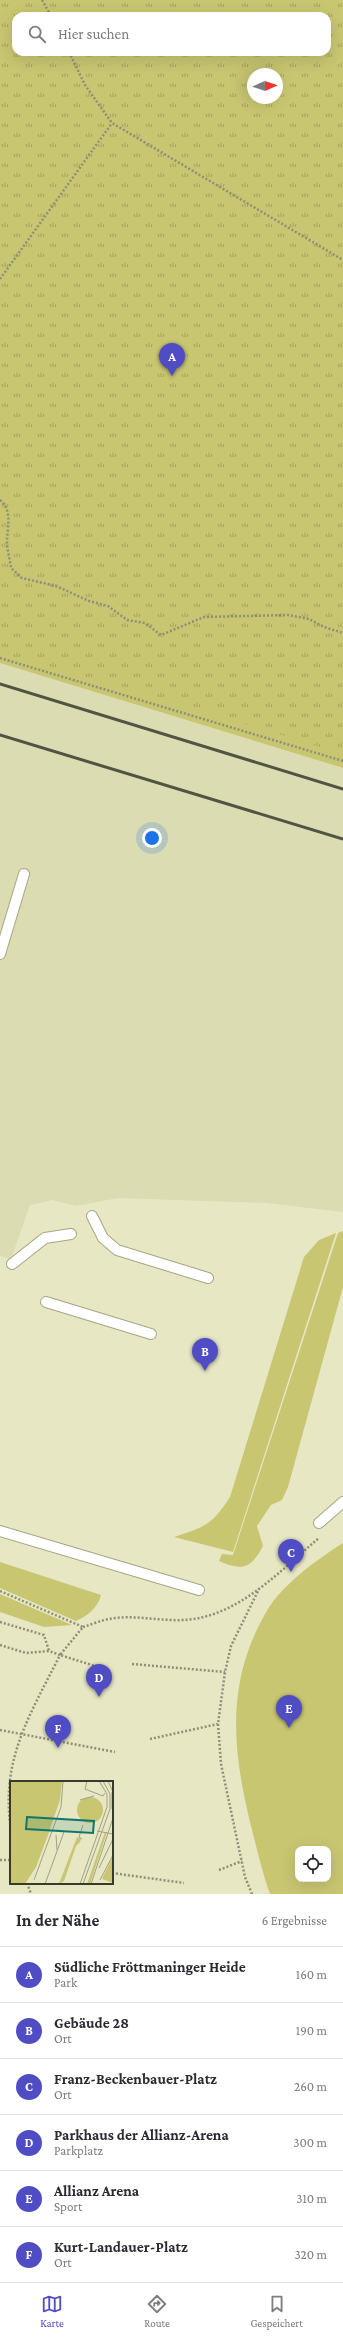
<!DOCTYPE html>
<html lang="de">
<head>
<meta charset="utf-8">
<style>
  :root { --surface:#fff; --page:#f7f7f7; --text:#2b2b33; --muted:#7c7c81; --line:#e1e1e2; --accent:#504cc3 }
  body { margin:0; font-family:"Crimson Pro",serif; background:var(--page); color:var(--text) }
  .controls { position:absolute; right:12px; bottom:12px; display:grid; overflow:hidden; border-radius:8px; box-shadow:0 4px 16px #0002 }
  .controls button { width:36px; height:36px; display:grid; place-items:center; padding:0; border:0; border-bottom:1px solid var(--line); background:var(--surface); color:var(--text); font:20px sans-serif }
  .compass { position:absolute; left:247px; top:68px; width:36px; height:36px; border-radius:50%; background:var(--surface); box-shadow:0 4px 16px #0002; rotate:87deg }
  .you { position:absolute; left:152px; top:838px; width:14px; height:14px; margin:-10px; border:3px solid #fff; border-radius:50%; background:#1a73e8; box-shadow:0 0 0 6px #1a73e833 }
  .badge { display:grid; place-items:center; width:26px; height:26px; border-radius:50%; background:var(--accent); color:#fff; font-size:13px; font-weight:700 }
  .pin { position:absolute; translate:-50% -33px; filter:drop-shadow(0 1px 2px #0008) }
  .pin::after { content:''; position:absolute; top:21px; width:14px; height:12px; background:inherit; clip-path:polygon(0 0,100% 0,50% 100%) }
  .list { margin:0; padding:0; list-style:none }
  h2 { display:flex; justify-content:space-between; align-items:center; height:52px; margin:0; padding:0 16px; font-size:17px }
  h2 small { font-size:13px; font-weight:400; color:var(--muted) }
  .list li { display:grid; grid-template-columns:26px 1fr auto; gap:12px; align-items:center; box-sizing:border-box; height:56px; padding:0 16px; border-top:1px solid var(--line) }
  .list b { display:block; font-size:15px; white-space:nowrap }
  .list p { margin:0; font-size:13px; white-space:nowrap; color:var(--muted) }
  .list em { font-size:13px; font-style:normal; color:var(--muted) }
  .icon { flex:none; width:22px; height:22px; fill:none; stroke:currentColor; stroke-width:2; stroke-linecap:round; stroke-linejoin:round }
  .map { position:relative; flex:none; width:343px; height:1894px; overflow:hidden }
  .search { position:absolute; background:var(--surface); box-shadow:0 4px 16px #0002; left:12px; right:12px; top:12px; height:44px; display:flex; align-items:center; gap:10px; box-sizing:border-box; padding:0 14px; border-radius:12px; color:var(--muted); font-size:15px }
  .sheet { height:388px; background:var(--surface) }
  nav { display:flex; justify-content:space-around; align-items:center; box-sizing:border-box; height:56px; border-top:1px solid var(--line); background:var(--surface); font-size:11px; color:var(--muted) }
  nav a { display:grid; justify-items:center; gap:2px }
  nav .on { color:var(--accent) }
  .map>svg:first-child { display:block }
</style>
</head>
<body>
<div class="map">
<svg width="343" height="1894" viewBox="0 0 343 1894">
  <defs>
    <pattern id="park-tufts" width="24" height="20" patternUnits="userSpaceOnUse"><rect width="24" height="20" fill="#c8c671"/><path d="M3 7l-1-3M5 7V3M7 7l1-3M15 17l-1-3M17 17v-4M19 17l1-3" fill="none" stroke="#a3a25d"/></pattern>
  </defs>
  <rect width="100%" height="100%" fill="#e7e7c4"/>
  <!-- built -->
  <path fill="#dcdcb2" d="M 0,663 L 343,768 L 343,1212 L 266,1203 L 118,1198 L 76,1206 L 53,1200 L 30,1205 L 11,1259 L 0,1256 Z"/>
  <!-- grass -->
  <g fill="#c8c671" fill-rule="evenodd">
    <path d="M 0,616 L 343,653 L 343,768 L 0,663 Z"/>
    <path d="M 343,1231 L 343,1287 L 288,1487 L 282,1500 L 271,1505 L 257,1526 L 263,1546 C 251,1569 242,1571 219,1561 L 222,1554 L 233,1555 L 338,1233 Z"/>
    <path d="M 336,1233 L 233,1552 L 174,1537 C 205,1527 212,1525 230,1497 L 304,1257 L 319,1240 Z"/>
    <path d="M 343,1543 L 343,1894 L 270,1894 C 262,1872 257,1849 251,1826 C 232,1749 225,1680 268,1609 C 284,1583 318,1559 343,1543 ZM 298,1849 L 328,1849 L 328,1879 L 298,1879 Z"/>
    <path d="M 0,1562 L 101,1595 C 98,1608 87,1616 76,1621 L 0,1588 Z"/>
    <path d="M 0,1594 L 72,1625 L 44,1627 L 0,1612 Z"/>
  </g>
  <!-- park -->
  <path fill="url(#park-tufts)" fill-rule="evenodd" d="M 0,0 L 343,0 L 343,754 L 150,695 L 0,654 ZM 16,16 L 327,16 L 327,52 L 16,52 ZM 253,74 L 277,74 L 277,98 L 253,98 Z"/>
  <g fill="none" stroke-linecap="round" stroke-linejoin="round">
    <defs>
      <g id="lane">
        <path d="M 0,954 L 24,874"/>
        <path d="M 92,1216 L 103,1238 L 117,1250 L 208,1278"/>
        <path d="M 12,1264 L 45,1238 L 71,1234"/>
        <path d="M 46,1302 L 151,1334"/>
        <path d="M 319,1523 L 343,1502"/>
        <path d="M 0,1531 L 199,1590"/>
      </g>
    </defs>
    <!-- lane casing -->
    <use href="#lane" stroke="#a6a685" stroke-width="12"/>
    <!-- path -->
    <g stroke="#8f8f77" stroke-width="2.5" stroke-dasharray="2 2" stroke-linecap="butt">
      <path d="M 42,0 L 51,16"/>
      <path d="M 69,52 L 85,85 L 112,123 L 343,260"/>
      <path d="M 0,279 L 112,123"/>
      <path d="M 0,500 C 13,511 7,527 7,542 C 7,550 10,559 11,568 L 22,578 L 56,586 L 89,601 L 108,606 L 127,620 L 145,623 L 161,635 L 204,617 L 288,615 L 309,619 L 324,627 L 343,633"/>
      <path d="M 0,658 L 343,761"/>
      <path d="M 0,1591 L 83,1627 L 60,1655 L 95,1666"/>
      <path d="M 0,1622 L 44,1635 L 49,1651"/>
      <path d="M 83,1627 C 93,1624 104,1619 115,1618 C 141,1615 167,1623 194,1619 C 244,1611 282,1569 319,1538"/>
      <path d="M 0,1645 L 26,1653 L 49,1651 L 60,1655 C 30,1715 0,1760 11,1830"/>
      <path d="M 132,1664 L 225,1672"/>
      <path d="M 0,1730 L 115,1752"/>
      <path d="M 150,1739 L 218,1724"/>
      <path d="M 0,1860 L 11,1860"/>
      <path d="M 219,1870 L 242,1861"/>
      <path d="M 112,1873 L 184,1883"/>
      <path d="M 27,1883 L 31,1894"/>
      <path d="M 252,1894 L 245,1877 L 221,1764 L 218,1724 L 225,1672 L 231,1646 L 259,1589"/>
    </g>
    <!-- lane -->
    <use href="#lane" stroke="#fff" stroke-width="10"/>
    <!-- rail -->
    <g stroke="#535343" stroke-width="3">
      <path d="M 0,684 L 343,789"/>
      <path d="M 0,735 L 343,839"/>
    </g>
  </g>
  <!-- overview -->
  <g transform="translate(10 1781)">
    <rect width="103" height="103" fill="#e7e7c4"/>
    <path d="M67 29a13 13 0 1 1 26 0a13 13 0 1 1-26 0ZM 95,51 L 97,51 L 80,103 L 77,103 ZM 67,56 L 71,58 L 70,61 L 66,65 L 54,100 L 49,103 Z" fill="#c8c671"/>
    <path d="M 0,0 L 52,0 L 50,19 L 38,54 L 26,86 L 15,103 L 0,103 ZM 103,75 L 103,102 L 92,98 Z" fill="#c8c671"/>
    <path fill="none" stroke="#a1a187" stroke-width="1" d="M 77,0 L 75,8 L 93,15 L 95,12M 98,0 L 103,11M 70,19 L 84,15M 102,28 L 102,11M 87,50 L 103,53M 46,54 L 47,69M 72,58 L 69,56 L 73,44M 89,87 L 103,58M 24,99 L 51,26 L 53,0M 90,99 L 103,74M 35,103 L 54,51 L 47,49M 70,103 L 97,26 L 97,13 L 89,0M 73,103 L 100,28 L 100,13 L 93,0M 81,103 L 103,37"/>
    <path fill="#0f766e" fill-opacity="0.15" stroke="#0f766e" stroke-width="2" d="M 17,36 L 84,40 L 83,52 L 16,48 Z"/>
    <rect width="103" height="103" fill="none" stroke="#39392c" stroke-width="2"/>
  </g>
</svg>
<div class="controls">
<button><svg class="icon" aria-label="locate" viewBox="0 0 24 24"><circle cx="12" cy="12" r="6"/><path d="M12 2v4M12 18v4M2 12h4M18 12h4"/></svg></button>
</div>
<svg class="compass" viewBox="-18 -18 36 36"><path d="M0-13l5 13h-10z" fill="#e53935"/><path d="M0 13l5-13h-10z" fill="#7c7c81"/></svg>
<div class="you"></div>
<div class="pin badge" style="left:172px;top:376px">A</div>
<div class="pin badge" style="left:205px;top:1371px">B</div>
<div class="pin badge" style="left:291px;top:1572px">C</div>
<div class="pin badge" style="left:99px;top:1697px">D</div>
<div class="pin badge" style="left:289px;top:1728px">E</div>
<div class="pin badge" style="left:58px;top:1748px">F</div>
<div class="search"><svg class="icon" aria-label="search" viewBox="0 0 24 24"><circle cx="10" cy="10" r="6"/><path d="M15 15l6 6"/></svg>Hier suchen</div>
</div>
<section class="sheet">
<h2>In der Nähe<small>6 Ergebnisse</small></h2>
<ul class="list">
<li><span class="badge">A</span><div><b>Südliche Fröttmaninger Heide</b><p>Park</p></div><em>160 m</em></li>
<li><span class="badge">B</span><div><b>Gebäude 28</b><p>Ort</p></div><em>190 m</em></li>
<li><span class="badge">C</span><div><b>Franz-Beckenbauer-Platz</b><p>Ort</p></div><em>260 m</em></li>
<li><span class="badge">D</span><div><b>Parkhaus der Allianz-Arena</b><p>Parkplatz</p></div><em>300 m</em></li>
<li><span class="badge">E</span><div><b>Allianz Arena</b><p>Sport</p></div><em>310 m</em></li>
<li><span class="badge">F</span><div><b>Kurt-Landauer-Platz</b><p>Ort</p></div><em>320 m</em></li>
</ul>
</section>
<nav>
<a class="on"><svg class="icon" aria-label="map" viewBox="0 0 24 24"><path d="M3 6l6-2 6 2 6-2v14l-6 2-6-2-6 2zM9 4v14M15 6v14"/></svg>Karte</a>
<a><svg class="icon" aria-label="directions" viewBox="0 0 24 24"><path d="M12 3l9 9-9 9-9-9zM9 14v-3h6M13 9l2 2-2 2"/></svg>Route</a>
<a><svg class="icon" aria-label="saved" viewBox="0 0 24 24"><path d="M7 4h10v16l-5-4-5 4z"/></svg>Gespeichert</a>
</nav>
</body>
</html>
